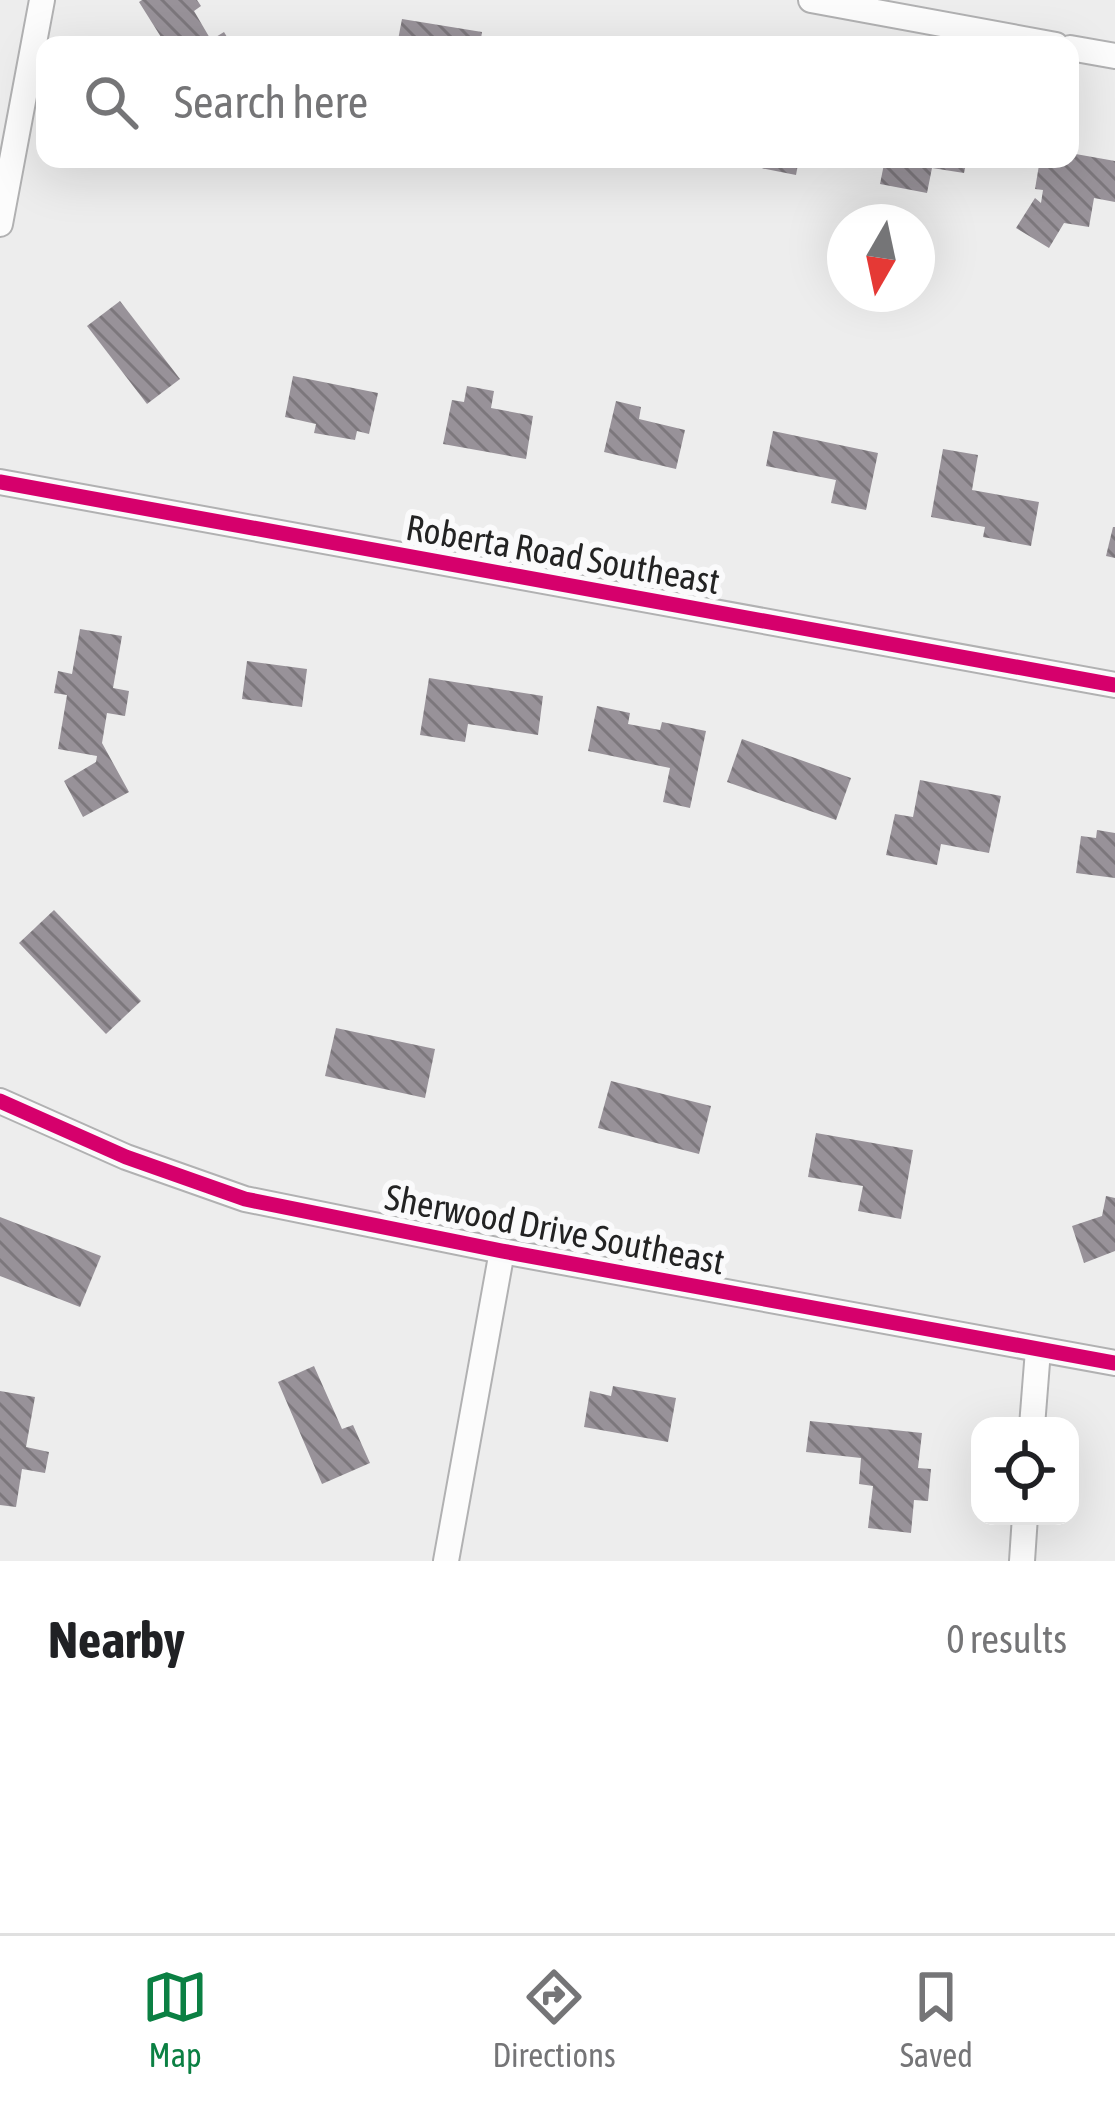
<!DOCTYPE html>
<html lang="en">
<head>
<meta charset="utf-8">
<style>
  :root { --surface:#fff; --page:#f6f6f6; --text:#202124; --muted:#757577; --line:#e0e0e0; --accent:#0b8043 }
  body { margin:0; font-family:"Asap Condensed",sans-serif; background:var(--page); color:var(--text) }
  .controls { position:absolute; right:36px; bottom:36px; display:grid; overflow:hidden; border-radius:24px; box-shadow:0 12px 48px #0002 }
  .controls button { width:108px; height:108px; display:grid; place-items:center; padding:0; border:0; border-bottom:3px solid var(--line); background:var(--surface); color:var(--text); font:60px sans-serif }
  .compass { position:absolute; left:827px; top:204px; width:108px; height:108px; border-radius:50%; background:var(--surface); box-shadow:0 12px 48px #0002; rotate:189deg }
  .list { margin:0; padding:0; list-style:none }
  h2 { display:flex; justify-content:space-between; align-items:center; height:156px; margin:0; padding:0 48px; font-size:51px }
  h2 small { font-size:39px; font-weight:400; color:var(--muted) }
  .icon { flex:none; width:66px; height:66px; fill:none; stroke:currentColor; stroke-width:2; stroke-linecap:round; stroke-linejoin:round }
  .map { position:relative; flex:none; width:1115px; height:1561px; overflow:hidden }
  .search { position:absolute; background:var(--surface); box-shadow:0 12px 48px #0002; left:36px; right:36px; top:36px; height:132px; display:flex; align-items:center; gap:30px; box-sizing:border-box; padding:0 42px; border-radius:24px; color:var(--muted); font-size:45px }
  .sheet { height:372px; background:var(--surface) }
  nav { display:flex; justify-content:space-around; align-items:center; box-sizing:border-box; height:168px; border-top:3px solid var(--line); background:var(--surface); font-size:33px; color:var(--muted) }
  nav a { display:grid; justify-items:center; gap:6px }
  nav .on { color:var(--accent) }
  .map>svg:first-child { display:block }
</style>
</head>
<body>
<div class="map">
<svg width="1115" height="1561" viewBox="0 0 1115 1561">
  <defs>
    <pattern id="building-back-hatch" width="6" height="6" patternUnits="userSpaceOnUse" patternTransform="scale(3)"><rect width="6" height="6" fill="#989299"/><path d="M-1 5l2 2M0 0l6 6M5-1l2 2" fill="none" stroke="#7c777c"/></pattern>
  </defs>
  <rect width="100%" height="100%" fill="#ededed"/>
  <!-- building -->
  <g fill="url(#building-back-hatch)">
    <path d="M 142,0 L 197,0 L 201,6 L 194,11 L 211,40 L 224,32 L 232,45 L 166,45 L 139,2 Z"/>
    <path d="M 402,19 L 482,32 L 480,45 L 397,45 Z"/>
    <path d="M 1070,153 L 1115,161 L 1115,202 L 1094,198 L 1089,227 L 1064,223 L 1049,248 L 1016,228 L 1035,198 L 1041,203 L 1043,190 L 1035,189 L 1040,159 L 1070,159 Z"/>
    <path d="M 716,159 L 799,159 L 796,175 Z"/>
    <path d="M 885,159 L 967,159 L 964,173 L 932,168 L 927,193 L 880,184 Z"/>
    <path d="M 120,301 L 180,379 L 147,404 L 87,326 Z"/>
    <path d="M 293,376 L 378,393 L 369,434 L 357,431 L 355,440 L 314,433 L 316,424 L 285,417 Z"/>
    <path d="M 467,386 L 494,391 L 491,408 L 533,416 L 526,459 L 443,444 L 452,400 L 464,402 Z"/>
    <path d="M 616,401 L 641,407 L 639,419 L 685,430 L 676,469 L 604,452 Z"/>
    <path d="M 773,431 L 878,453 L 866,510 L 831,503 L 836,480 L 766,466 Z"/>
    <path d="M 943,449 L 978,455 L 972,490 L 1039,502 L 1031,546 L 983,537 L 985,527 L 931,517 Z"/>
    <path d="M 1113,527 L 1115,527 L 1115,558 L 1106,556 Z"/>
    <path d="M 80,629 L 122,636 L 113,688 L 129,691 L 125,716 L 107,713 L 102,743 L 129,792 L 83,817 L 64,781 L 96,762 L 97,756 L 58,749 L 67,695 L 54,693 L 58,671 L 72,674 Z"/>
    <path d="M 247,661 L 307,669 L 302,707 L 242,699 Z"/>
    <path d="M 429,678 L 543,696 L 538,735 L 468,724 L 465,742 L 420,735 Z"/>
    <path d="M 597,706 L 630,713 L 628,724 L 660,730 L 662,722 L 706,731 L 690,808 L 663,802 L 670,768 L 588,751 Z"/>
    <path d="M 742,739 L 851,778 L 836,820 L 727,782 Z"/>
    <path d="M 920,780 L 1001,796 L 989,853 L 941,844 L 937,865 L 886,855 L 895,814 L 913,817 Z"/>
    <path d="M 1097,830 L 1115,833 L 1115,878 L 1076,873 L 1081,836 L 1096,838 Z"/>
    <path d="M 54,910 L 141,1001 L 106,1034 L 19,943 Z"/>
    <path d="M 336,1028 L 435,1049 L 425,1098 L 325,1076 Z"/>
    <path d="M 611,1081 L 711,1106 L 699,1154 L 598,1128 Z"/>
    <path d="M 816,1133 L 913,1150 L 901,1219 L 858,1211 L 863,1186 L 808,1177 Z"/>
    <path d="M 1106,1196 L 1115,1198 L 1115,1251 L 1084,1263 L 1072,1226 L 1102,1216 Z"/>
    <path d="M 0,1217 L 101,1256 L 80,1307 L 0,1276 Z"/>
    <path d="M 314,1366 L 342,1429 L 353,1425 L 370,1463 L 322,1484 L 278,1382 Z"/>
    <path d="M 613,1386 L 676,1398 L 668,1442 L 584,1427 L 590,1391 L 611,1396 Z"/>
    <path d="M 0,1391 L 35,1397 L 26,1447 L 49,1452 L 45,1473 L 22,1469 L 16,1507 L 0,1505 Z"/>
    <path d="M 810,1421 L 922,1433 L 918,1468 L 931,1469 L 928,1501 L 914,1500 L 911,1533 L 868,1528 L 873,1486 L 859,1484 L 861,1458 L 806,1452 Z"/>
  </g>
  <g fill="none" stroke-linecap="round" stroke-linejoin="round">
    <defs>
      <g id="minor">
        <path d="M 811,0 L 1056,45"/>
        <path d="M 1070,48 L 1115,56"/>
        <path d="M 0,224 L 42,0"/>
        <path d="M 0,482 L 1115,685"/>
        <path d="M 0,1101 L 126,1157 L 245,1199 L 502,1251 L 1115,1363"/>
        <path d="M 1032,1426 L 1038,1350"/>
        <path d="M 446,1561 L 502,1251"/>
        <path d="M 1022,1561 L 1025,1516"/>
      </g>
    </defs>
    <!-- minor casing -->
    <use href="#minor" stroke="#b1b1b2" stroke-width="28"/>
    <!-- minor -->
    <use href="#minor" stroke="#fcfcfc" stroke-width="24"/>
    <defs>
      <g id="cycleway">
        <path d="M 0,482 L 1115,685"/>
        <path d="M 0,1101 L 126,1157 L 245,1199 L 502,1251 L 1115,1363"/>
      </g>
    </defs>
    <!-- cycleway casing -->
    <use href="#cycleway" stroke="#fafafb" stroke-width="22"/>
    <!-- cycleway -->
    <use href="#cycleway" stroke="#d6006c" stroke-width="15"/>
  </g>
  <g text-anchor="middle" stroke-width="12" stroke-linejoin="round" paint-order="stroke">
    <!-- street labels -->
    <g font-size="36" fill="#232323" stroke="#fafafb">
      <text transform="translate(563 554) rotate(10)" y="13">Roberta Road Southeast</text>
      <text transform="translate(555 1229) rotate(11)" y="13">Sherwood Drive Southeast</text>
    </g>
  </g>
</svg>
<div class="controls">
<button><svg class="icon" aria-label="locate" viewBox="0 0 24 24"><circle cx="12" cy="12" r="6"/><path d="M12 2v4M12 18v4M2 12h4M18 12h4"/></svg></button>
</div>
<svg class="compass" viewBox="-18 -18 36 36"><path d="M0-13l5 13h-10z" fill="#e53935"/><path d="M0 13l5-13h-10z" fill="#757577"/></svg>
<div class="search"><svg class="icon" aria-label="search" viewBox="0 0 24 24"><circle cx="10" cy="10" r="6"/><path d="M15 15l6 6"/></svg>Search here</div>
</div>
<section class="sheet">
<h2>Nearby<small>0 results</small></h2>
<ul class="list">
</ul>
</section>
<nav>
<a class="on"><svg class="icon" aria-label="map" viewBox="0 0 24 24"><path d="M3 6l6-2 6 2 6-2v14l-6 2-6-2-6 2zM9 4v14M15 6v14"/></svg>Map</a>
<a><svg class="icon" aria-label="directions" viewBox="0 0 24 24"><path d="M12 3l9 9-9 9-9-9zM9 14v-3h6M13 9l2 2-2 2"/></svg>Directions</a>
<a><svg class="icon" aria-label="saved" viewBox="0 0 24 24"><path d="M7 4h10v16l-5-4-5 4z"/></svg>Saved</a>
</nav>
</body>
</html>
